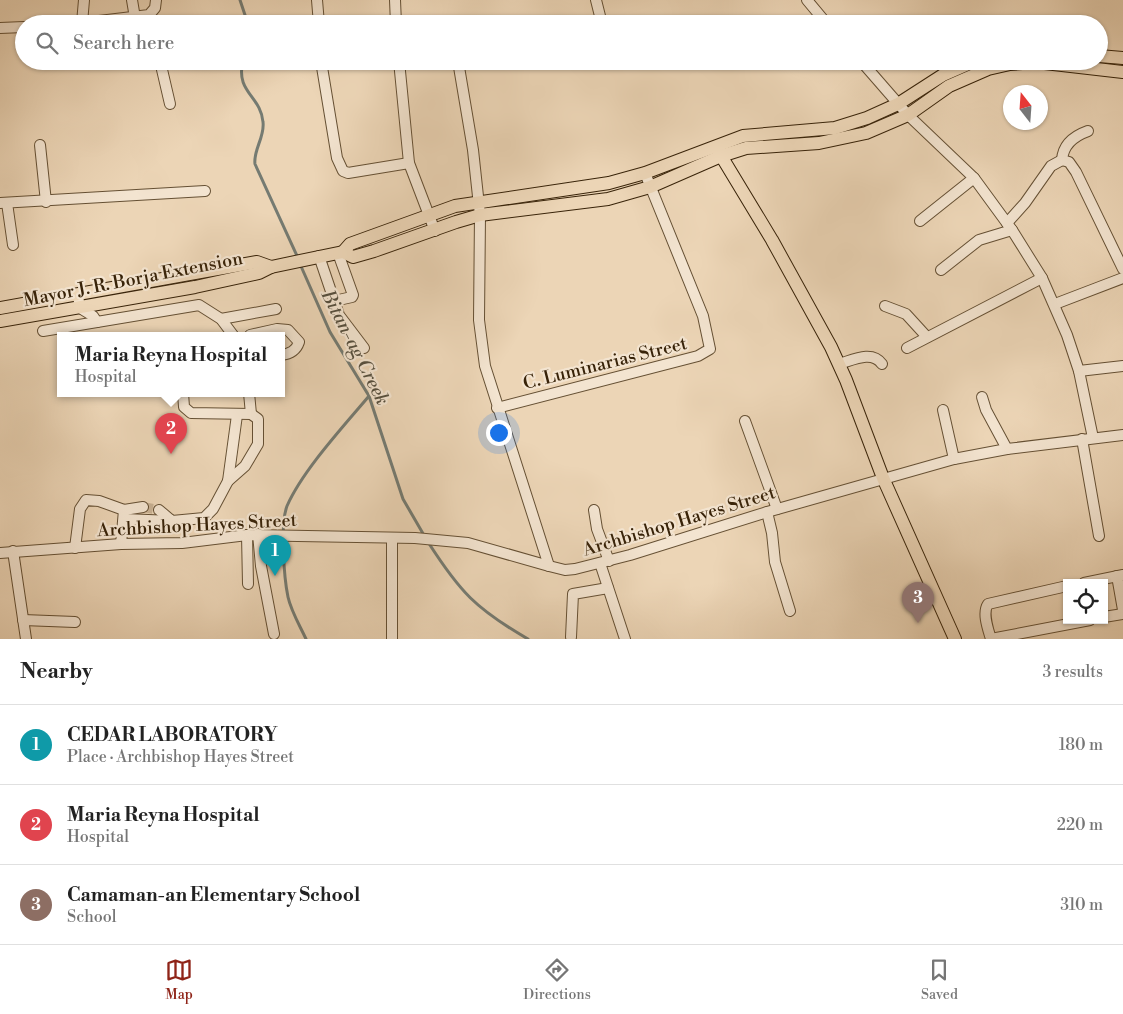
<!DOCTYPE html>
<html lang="en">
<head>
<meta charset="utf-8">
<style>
  :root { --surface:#fff; --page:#f2f2f2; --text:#222; --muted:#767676; --line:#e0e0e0; --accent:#8f2418 }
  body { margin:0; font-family:"Libre Bodoni",serif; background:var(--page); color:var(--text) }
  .controls { position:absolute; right:15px; bottom:15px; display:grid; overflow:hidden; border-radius:0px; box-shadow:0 1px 4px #0004 }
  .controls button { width:45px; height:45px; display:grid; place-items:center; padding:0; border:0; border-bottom:1px solid var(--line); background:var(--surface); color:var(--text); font:25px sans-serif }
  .compass { position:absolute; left:1003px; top:85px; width:45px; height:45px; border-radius:50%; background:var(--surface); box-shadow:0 1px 4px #0004; rotate:343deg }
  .you { position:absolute; left:498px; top:432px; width:18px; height:18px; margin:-12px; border:4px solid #fff; border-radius:50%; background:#1a73e8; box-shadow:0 0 0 8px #1a73e833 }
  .badge { display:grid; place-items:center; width:32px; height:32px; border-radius:50%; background:var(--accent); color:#fff; font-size:16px; font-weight:700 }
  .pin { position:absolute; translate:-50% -41px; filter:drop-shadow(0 1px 2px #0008) }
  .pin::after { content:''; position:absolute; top:26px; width:18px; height:15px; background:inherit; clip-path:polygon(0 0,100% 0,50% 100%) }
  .popup { position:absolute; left:57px; top:332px; width:228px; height:65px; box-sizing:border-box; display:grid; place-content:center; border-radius:0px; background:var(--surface); filter:drop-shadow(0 1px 4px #0005); font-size:16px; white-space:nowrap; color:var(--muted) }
  .popup b { font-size:19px; color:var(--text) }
  .popup::after { content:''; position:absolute; left:50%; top:100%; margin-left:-10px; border:10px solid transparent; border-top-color:var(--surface) }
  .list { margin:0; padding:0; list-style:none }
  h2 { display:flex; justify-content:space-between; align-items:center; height:65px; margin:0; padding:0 20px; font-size:21px }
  h2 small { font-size:16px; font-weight:400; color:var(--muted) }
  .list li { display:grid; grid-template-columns:32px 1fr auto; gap:15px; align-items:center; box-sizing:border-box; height:80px; padding:0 20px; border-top:1px solid var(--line) }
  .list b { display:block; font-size:19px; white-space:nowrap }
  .list p { margin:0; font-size:16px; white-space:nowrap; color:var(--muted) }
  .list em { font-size:16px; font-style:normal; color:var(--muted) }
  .icon { flex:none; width:28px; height:28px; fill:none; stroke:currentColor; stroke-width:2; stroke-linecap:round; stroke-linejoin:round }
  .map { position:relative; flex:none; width:1123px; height:639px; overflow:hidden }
  .search { position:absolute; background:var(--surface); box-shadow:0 1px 4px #0004; left:15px; right:15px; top:15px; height:55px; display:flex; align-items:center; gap:12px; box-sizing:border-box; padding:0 18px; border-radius:28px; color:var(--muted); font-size:19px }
  .sheet { height:305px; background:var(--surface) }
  nav { display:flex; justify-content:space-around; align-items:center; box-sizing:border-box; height:70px; border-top:1px solid var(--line); background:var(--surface); font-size:14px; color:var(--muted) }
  nav a { display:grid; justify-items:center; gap:2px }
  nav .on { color:var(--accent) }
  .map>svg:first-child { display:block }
</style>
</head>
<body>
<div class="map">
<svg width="1123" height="639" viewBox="0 0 1123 639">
  <rect width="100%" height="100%" fill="#ecd5b6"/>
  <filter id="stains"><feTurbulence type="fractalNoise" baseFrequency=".004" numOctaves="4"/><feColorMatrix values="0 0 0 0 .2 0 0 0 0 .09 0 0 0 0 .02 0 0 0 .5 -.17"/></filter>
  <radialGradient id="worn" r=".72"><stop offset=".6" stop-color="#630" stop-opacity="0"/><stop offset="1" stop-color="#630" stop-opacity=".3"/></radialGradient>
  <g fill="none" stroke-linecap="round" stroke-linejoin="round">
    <!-- stream -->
    <g stroke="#757b72" stroke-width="3">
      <path d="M 240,0 L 248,24"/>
      <path d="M 243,61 C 235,92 261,96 263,122 C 265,137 253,150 255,164 L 298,258"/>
      <path d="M 300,264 L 330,332 L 369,396 L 403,499 L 425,537"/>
      <path d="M 428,542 C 460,592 476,609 528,639"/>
      <path d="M 306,639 C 300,626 291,611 288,597 C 284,578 280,524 287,506 C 303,470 343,427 369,396"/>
    </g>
    <!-- minor-tunnel -->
    <path stroke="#c8b193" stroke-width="10" stroke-dasharray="10 5" stroke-linecap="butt" d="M 143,507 L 159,510"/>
    <defs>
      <g id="minor">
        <path d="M 132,0 L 135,18"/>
        <path d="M 317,0 L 319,24"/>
        <path d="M 395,0 L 396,24"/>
        <path d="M 596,0 L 602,24"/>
        <path d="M 807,0 L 827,24"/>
        <path d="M 82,23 L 84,0"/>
        <path d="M 74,24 L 149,15 L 155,8 L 156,0"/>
        <path d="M 0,28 L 24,27"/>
        <path d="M 160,61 L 170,104"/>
        <path d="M 321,61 L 337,158 L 343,171 L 348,173 L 409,163"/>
        <path d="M 399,61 L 409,163 L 435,231"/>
        <path d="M 458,61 L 473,150 L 480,215 L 479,320 L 485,366 L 549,566"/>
        <path d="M 861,61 L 908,115 L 974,178 L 1012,230 L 1042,278 L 1067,335 L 1079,371 L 1093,438"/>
        <path d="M 40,145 L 46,202"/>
        <path d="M 1062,160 L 1069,162 L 1076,172 L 1123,269"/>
        <path d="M 1062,160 C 1063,144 1074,136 1088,131"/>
        <path d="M 0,203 L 205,191"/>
        <path d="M 7,203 L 13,245"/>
        <path d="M 920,221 L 974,178"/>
        <path d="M 1007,223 L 1025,203 L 1051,166 L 1062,160"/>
        <path d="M 319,256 L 339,315 L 364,348"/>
        <path d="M 941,270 L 979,240 L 1012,230"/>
        <path d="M 78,296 L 80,308 L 93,316 L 97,322"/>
        <path d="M 334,301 L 352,297 L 353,295 L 338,253"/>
        <path d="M 1055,304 L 1123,278"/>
        <path d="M 885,306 L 906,314 L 927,337"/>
        <path d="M 221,319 L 276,309"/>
        <path d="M 43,331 L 199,305 L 221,319 L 233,335"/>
        <path d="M 250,335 L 277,329 L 288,330 L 299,342 C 296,351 290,354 281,355"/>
        <path d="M 907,348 L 1042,278"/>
        <path d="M 839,364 C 853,360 872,350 882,364"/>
        <path d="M 1079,371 L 1123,366"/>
        <path d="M 249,393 L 251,414"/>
        <path d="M 982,397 L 986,410 L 1007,449"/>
        <path d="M 497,408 L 698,356 L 710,349 L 703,316 L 645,173"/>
        <path d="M 943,410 L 954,459"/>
        <path d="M 745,421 L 777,509"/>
        <path d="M 1082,439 L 1099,536"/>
        <path d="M 228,481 L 237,415"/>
        <path d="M 124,510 L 143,507"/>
        <path d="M 159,510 L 172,521 L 204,518 L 213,509 L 228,481 L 245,466 L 258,444 L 258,419 L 251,414 L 191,413 L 184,407 L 183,393"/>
        <path d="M 594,510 L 597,529 L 609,561"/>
        <path d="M 767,512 L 772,533 L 775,562 L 790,611"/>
        <path d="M 124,519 L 172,521"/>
        <path d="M 258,534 L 261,566 L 274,634"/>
        <path d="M 247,535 L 248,584"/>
        <path d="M 392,538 L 392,639"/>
        <path d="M 75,548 L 80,509 L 86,500 L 99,501 L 124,510 L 121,544"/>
        <path d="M 13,551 L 26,639"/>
        <path d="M 0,553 L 121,544 L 182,543 L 247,535 L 415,538 L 468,543 L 549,566 L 565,570 L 575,569 L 630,555 L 767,512 L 954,459 L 1007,449 L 1123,435"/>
        <path d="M 600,563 L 625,639"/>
        <path d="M 1117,576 L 1123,610"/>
        <path d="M 1084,583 L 1123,575"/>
        <path d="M 1104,617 L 1123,614"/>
        <path d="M 23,620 L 75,622"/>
        <path d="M 571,637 L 573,594 L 608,588"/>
        <path d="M 991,639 C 988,629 982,613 988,604 L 1067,586"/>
        <path d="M 991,639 L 1090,620"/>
      </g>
      <g id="major">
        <path d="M 1099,56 L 1123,58"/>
        <path d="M 717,149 L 772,240 L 831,347 L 846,380 L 883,478 L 955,639"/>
        <path d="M 343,252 L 350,244 L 455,206 L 609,183 L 645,173 L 743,136 L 835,128 L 867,118 L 898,104 L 943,75 L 975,61"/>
        <path d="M 0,308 L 257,262 L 271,267"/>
        <path d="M 0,321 L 195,287 L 259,273 L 271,267 L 343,252 L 353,257 L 374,251 L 456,222 L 480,215 L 608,199 L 650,187 L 721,156 L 746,148 L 819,143 L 866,133 L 908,115 L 949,86 L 988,69 L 1010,64 L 1036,62 L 1123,72"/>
      </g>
    </defs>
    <!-- minor casing -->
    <use href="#minor" stroke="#655034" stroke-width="12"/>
    <!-- major casing -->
    <use href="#major" stroke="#382309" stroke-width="14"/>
    <!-- minor -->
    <use href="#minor" stroke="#f3e4d0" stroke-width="10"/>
    <!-- major -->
    <use href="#major" stroke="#ecd5b6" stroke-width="12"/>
  </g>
  <g text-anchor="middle" stroke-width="4.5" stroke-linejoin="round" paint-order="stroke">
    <!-- street labels -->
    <g font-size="18" fill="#382309" stroke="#f3e4d0">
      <text transform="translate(133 279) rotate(-11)" y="6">Mayor J. R. Borja Extension</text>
      <text transform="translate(605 363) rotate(-14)" y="6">C. Luminarias Street</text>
      <text transform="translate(679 521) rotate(-17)" y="6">Archbishop Hayes Street</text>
      <text transform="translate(197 525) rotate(-3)" y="6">Archbishop Hayes Street</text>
    </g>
    <!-- water labels -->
    <g font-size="19" font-style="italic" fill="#564f3e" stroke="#f3e4d0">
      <text transform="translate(356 347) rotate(63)" y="7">Bitan-ag Creek</text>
    </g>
  </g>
  <rect width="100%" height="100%" filter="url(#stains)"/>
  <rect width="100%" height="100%" fill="url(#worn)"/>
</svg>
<div class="controls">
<button><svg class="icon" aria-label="locate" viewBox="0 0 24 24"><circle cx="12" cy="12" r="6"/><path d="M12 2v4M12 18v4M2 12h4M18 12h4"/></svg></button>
</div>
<svg class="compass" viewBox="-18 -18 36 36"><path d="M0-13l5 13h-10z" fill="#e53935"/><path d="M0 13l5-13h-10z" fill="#767676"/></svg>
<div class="you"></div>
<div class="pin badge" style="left:275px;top:576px;background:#0f9aa8">1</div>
<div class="pin badge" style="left:171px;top:454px;background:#e0444e">2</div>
<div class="popup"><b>Maria Reyna Hospital</b>Hospital</div>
<div class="pin badge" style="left:918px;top:623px;background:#8d6e63">3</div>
<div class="search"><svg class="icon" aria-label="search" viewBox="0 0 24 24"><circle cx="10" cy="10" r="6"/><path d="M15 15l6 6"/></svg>Search here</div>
</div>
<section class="sheet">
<h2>Nearby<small>3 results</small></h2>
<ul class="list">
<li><span class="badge" style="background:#0f9aa8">1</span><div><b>CEDAR LABORATORY</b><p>Place · Archbishop Hayes Street</p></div><em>180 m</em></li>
<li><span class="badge" style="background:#e0444e">2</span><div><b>Maria Reyna Hospital</b><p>Hospital</p></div><em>220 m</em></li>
<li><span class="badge" style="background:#8d6e63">3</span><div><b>Camaman-an Elementary School</b><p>School</p></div><em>310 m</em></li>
</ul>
</section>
<nav>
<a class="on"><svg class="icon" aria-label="map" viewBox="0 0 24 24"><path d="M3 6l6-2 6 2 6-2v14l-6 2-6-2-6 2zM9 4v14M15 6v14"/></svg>Map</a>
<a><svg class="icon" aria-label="directions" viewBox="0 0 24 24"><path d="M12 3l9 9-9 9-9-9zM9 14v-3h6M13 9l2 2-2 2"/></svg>Directions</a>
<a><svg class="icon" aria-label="saved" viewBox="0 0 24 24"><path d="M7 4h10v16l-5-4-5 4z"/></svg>Saved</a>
</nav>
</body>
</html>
